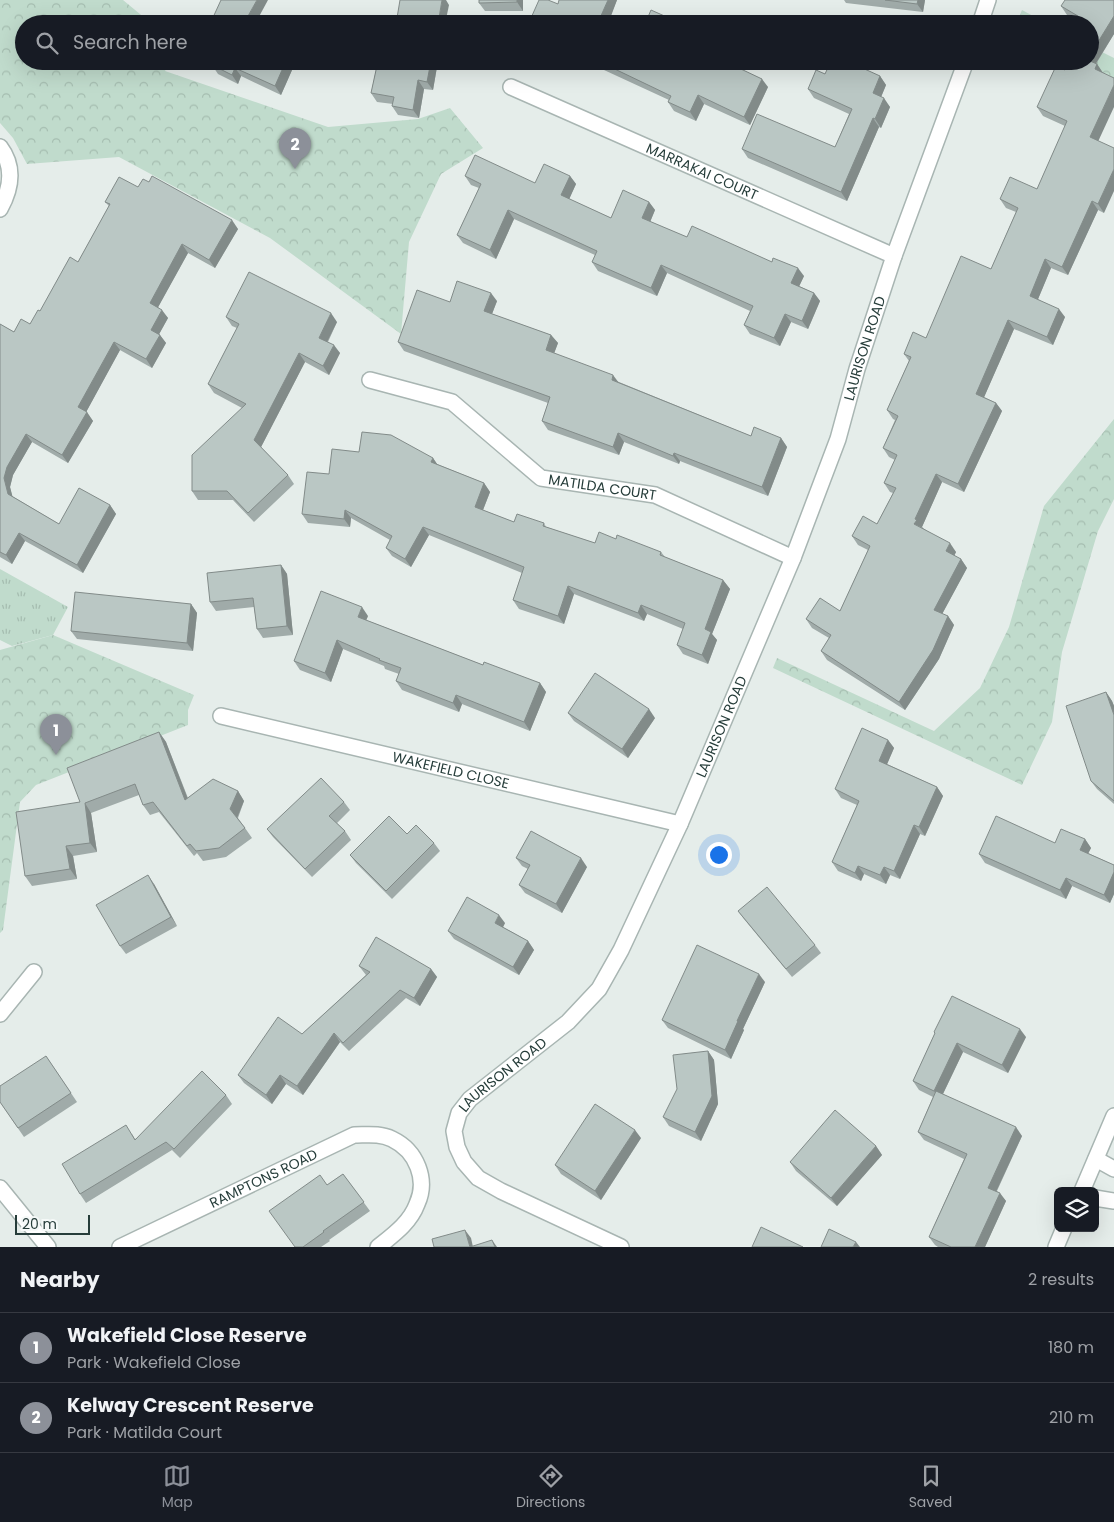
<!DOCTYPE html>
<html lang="en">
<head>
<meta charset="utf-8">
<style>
  :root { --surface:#171b24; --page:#242831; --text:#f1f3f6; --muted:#9ea1a6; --line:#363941; --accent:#8c9099 }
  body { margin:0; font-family:Poppins,sans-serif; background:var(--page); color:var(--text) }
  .controls { position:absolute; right:15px; bottom:15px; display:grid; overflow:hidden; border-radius:8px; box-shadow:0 5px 20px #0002 }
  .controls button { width:45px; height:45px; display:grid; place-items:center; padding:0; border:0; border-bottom:1px solid var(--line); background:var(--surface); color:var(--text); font:25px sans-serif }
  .scale { position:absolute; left:15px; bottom:12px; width:75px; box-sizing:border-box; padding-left:5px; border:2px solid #263d3a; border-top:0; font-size:14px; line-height:18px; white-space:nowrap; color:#263d3a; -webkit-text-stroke:4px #f5f9f8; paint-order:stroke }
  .you { position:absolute; left:718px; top:854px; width:18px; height:18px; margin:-12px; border:4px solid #fff; border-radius:50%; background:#1a73e8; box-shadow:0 0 0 8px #1a73e833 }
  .badge { display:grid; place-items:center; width:32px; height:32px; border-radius:50%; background:var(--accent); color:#fff; font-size:16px; font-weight:700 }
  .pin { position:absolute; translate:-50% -41px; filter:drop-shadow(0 1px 2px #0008) }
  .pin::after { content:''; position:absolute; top:26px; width:18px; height:15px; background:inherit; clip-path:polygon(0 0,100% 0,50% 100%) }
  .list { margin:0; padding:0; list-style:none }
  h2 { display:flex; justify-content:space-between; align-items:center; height:65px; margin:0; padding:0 20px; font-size:21px }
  h2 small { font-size:16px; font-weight:400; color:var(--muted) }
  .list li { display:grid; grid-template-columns:32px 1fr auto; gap:15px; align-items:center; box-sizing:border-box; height:70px; padding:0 20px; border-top:1px solid var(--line) }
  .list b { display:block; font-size:19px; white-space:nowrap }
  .list p { margin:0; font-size:16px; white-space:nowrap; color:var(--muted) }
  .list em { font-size:16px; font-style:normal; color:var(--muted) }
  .icon { flex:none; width:28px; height:28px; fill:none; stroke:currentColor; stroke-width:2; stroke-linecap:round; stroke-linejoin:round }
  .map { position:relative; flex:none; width:1114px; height:1247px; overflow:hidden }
  .search { position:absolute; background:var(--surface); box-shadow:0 5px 20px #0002; left:15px; right:15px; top:15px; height:55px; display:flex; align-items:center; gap:12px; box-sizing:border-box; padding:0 18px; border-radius:28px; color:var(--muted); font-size:19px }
  .sheet { height:205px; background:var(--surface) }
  nav { display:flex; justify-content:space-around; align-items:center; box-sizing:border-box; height:70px; border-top:1px solid var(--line); background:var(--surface); font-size:14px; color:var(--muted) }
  nav a { display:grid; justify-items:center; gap:2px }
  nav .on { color:var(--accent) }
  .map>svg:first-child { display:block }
</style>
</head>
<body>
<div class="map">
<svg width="1114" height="1247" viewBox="0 0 1114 1247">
  <defs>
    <pattern id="grass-tufts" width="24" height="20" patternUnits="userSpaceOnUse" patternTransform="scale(1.25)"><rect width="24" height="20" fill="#c0dbcc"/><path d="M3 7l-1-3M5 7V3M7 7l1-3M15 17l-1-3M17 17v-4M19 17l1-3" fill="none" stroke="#a5bdb0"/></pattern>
    <pattern id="park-crowns" width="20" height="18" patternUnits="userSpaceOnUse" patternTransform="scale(1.25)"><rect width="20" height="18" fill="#c0dbcc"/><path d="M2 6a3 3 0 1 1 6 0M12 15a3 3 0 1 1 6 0" fill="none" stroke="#a5bdb0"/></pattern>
  </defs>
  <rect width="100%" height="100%" fill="#e5edea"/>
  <!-- grass -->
  <path fill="url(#grass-tufts)" d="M 0,569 L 68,607 L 53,635 L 12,646 L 0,640 Z"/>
  <!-- park -->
  <g fill="url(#park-crowns)">
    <path d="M 0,0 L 123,0 L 152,24 L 24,24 L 24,61 L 171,61 L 165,71 L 328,127 L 418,119 L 450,108 L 483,148 L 441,174 L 409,242 L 401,334 L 270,238 L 119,157 L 27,164 L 13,138 L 0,123 Z"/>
    <path d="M 1022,10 L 1048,24 L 1016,24 Z"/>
    <path d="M 1090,46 L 1114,58 L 1114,87 L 1061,61 L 1090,61 Z"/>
    <path d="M 1114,419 L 1114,499 L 1098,531 L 1062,652 L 1052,722 L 1022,785 L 773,668 L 777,658 L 934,731 L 980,688 L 1009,627 L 1044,506 Z"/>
    <path d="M 53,635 L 194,695 L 188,710 L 188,725 L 36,785 L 20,802 L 3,930 L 0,933 L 0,650 Z"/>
  </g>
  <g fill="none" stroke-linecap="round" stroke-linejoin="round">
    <defs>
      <g id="minor">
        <path d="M 980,24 L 988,0"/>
        <path id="s1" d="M 511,87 L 894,256"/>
        <path d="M 0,147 C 15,167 11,189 0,209"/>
        <path id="s2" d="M 370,380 L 452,402 L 541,478 L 655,495 L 793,558"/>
        <path id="s3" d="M 221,716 L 680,824"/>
        <path d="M 0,1014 L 34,972"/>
        <path d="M 1096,1159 L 1114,1169"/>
        <path d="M 0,1188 L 48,1247"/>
        <path d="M 1082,1191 L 1114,1116"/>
        <path d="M 1095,1198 L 1114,1201"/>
        <path id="s4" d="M 120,1247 L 354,1135 C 367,1135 380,1133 392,1139 C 417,1151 428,1180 417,1204 C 410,1223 393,1235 378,1247"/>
        <path id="s5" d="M 621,1247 L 501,1191 L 478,1178 L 464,1162 L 457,1147 L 454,1131 L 459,1113 L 470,1099 L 568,1022 L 599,989 L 621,950 L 680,824 L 793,558 L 838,439 L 857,369 L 894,256 L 966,61"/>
        <path d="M 1056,1247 L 1064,1228"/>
      </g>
    </defs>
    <!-- minor casing -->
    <use href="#minor" stroke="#a8b5b2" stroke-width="18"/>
    <!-- minor -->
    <use href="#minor" stroke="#fff" stroke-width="15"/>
  </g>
  <!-- wall -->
  <g fill="#a0aba9">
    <path d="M 523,0 L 523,11 L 485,11 L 479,3 Z"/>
    <path d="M 617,0 L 608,22 L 612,24 L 535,24 L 531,18 L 558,4 Z"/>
    <path d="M 844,0 L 925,0 L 923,12 L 846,3 Z"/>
    <path d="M 1114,0 L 1114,34 L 1096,64 L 1097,64 L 1103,73 L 1098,141 L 1104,213 L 1098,210 L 1068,275 L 1051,268 L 1038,299 L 1065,317 L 1053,345 L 1014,329 L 984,397 L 996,403 L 1002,411 L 964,492 L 942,482 L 922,527 L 923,528 L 956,552 L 954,556 L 961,559 L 967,568 L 942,614 L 948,616 L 954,625 L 939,659 L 905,710 L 827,660 L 821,651 L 829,638 L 812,628 L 806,619 L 840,611 L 868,550 L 858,545 L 852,536 L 877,524 L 893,493 L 890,492 L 884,483 L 895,460 L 889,457 L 883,448 L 895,420 L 893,419 L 887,410 L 909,361 L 904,354 L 926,338 L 991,269 L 1016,212 L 1006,208 L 1000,199 L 1037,189 L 1065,126 L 1043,116 L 1037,107 L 1065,70 L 1090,24 L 1082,24 L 1067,15 L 1061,6 Z"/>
    <path d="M 208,61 L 296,61 L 281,95 L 241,76 L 238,84 L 218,74 L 212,65 L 213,63 Z"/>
    <path d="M 378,61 L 438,61 L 433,90 L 424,89 L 419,118 L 398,115 L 392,106 L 393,104 L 377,102 L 371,93 Z"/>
    <path d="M 577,61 L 724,61 L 768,87 L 750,125 L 704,104 L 696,121 L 674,111 L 668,102 L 669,100 L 591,64 L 590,67 Z"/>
    <path d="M 825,74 L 880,76 L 886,85 L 881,97 L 890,107 L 881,128 L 879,127 L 847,201 L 748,158 L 742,149 L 835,147 L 849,114 L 814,98 L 808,89 Z"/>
    <path d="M 465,176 L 535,183 L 570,176 L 576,184 L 569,199 L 611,218 L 649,202 L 655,210 L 650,222 L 687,237 L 804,276 L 799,286 L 814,293 L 820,301 L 808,329 L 791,322 L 780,346 L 750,334 L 744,325 L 750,311 L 667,273 L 657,296 L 598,271 L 592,262 L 595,255 L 514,219 L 496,259 L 463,243 L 457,235 L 479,188 L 471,185 Z"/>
    <path d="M 138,187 L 238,229 L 215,268 L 188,253 L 158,307 L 168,318 L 159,334 L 166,343 L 152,368 L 120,350 L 86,412 L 93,421 L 68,463 L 32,442 L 13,475 L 10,487 L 12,496 L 59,524 L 110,505 L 116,514 L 83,573 L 25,541 L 12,564 L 0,557 L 0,324 L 14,332 L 30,324 L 78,262 L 109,206 L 105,202 Z"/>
    <path d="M 497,301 L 492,314 L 551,335 L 558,343 L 554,353 L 619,382 L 751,436 L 781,438 L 787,447 L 768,496 L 680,461 L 679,464 L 624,442 L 619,455 L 548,430 L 542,421 L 548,403 L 404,351 L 398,342 L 450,302 Z"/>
    <path d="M 226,317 L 337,322 L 328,342 L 340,353 L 329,375 L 305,362 L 261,447 L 288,475 L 294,484 L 254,522 L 233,500 L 198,500 L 192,491 L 242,408 L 214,393 L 208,384 L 237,328 L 232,326 Z"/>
    <path d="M 359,452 L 433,458 L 437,464 L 484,483 L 490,492 L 483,510 L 514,522 L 544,523 L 546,527 L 595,543 L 616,539 L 661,552 L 665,557 L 723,580 L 730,589 L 712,634 L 717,640 L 708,664 L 683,654 L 677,645 L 683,629 L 647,614 L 644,621 L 574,594 L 564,624 L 519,609 L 513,600 L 522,573 L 429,535 L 411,567 L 392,556 L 386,548 L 390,540 L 351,518 L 350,527 L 308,523 L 302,514 L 329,474 Z"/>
    <path d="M 281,565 L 287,574 L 293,635 L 263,638 L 257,629 L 254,607 L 216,611 L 210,602 Z"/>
    <path d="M 191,604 L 197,613 L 193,651 L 77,639 L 71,631 Z"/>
    <path d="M 368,616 L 366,620 L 483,665 L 540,683 L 546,692 L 530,731 L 462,704 L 459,712 L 402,690 L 396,681 L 399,674 L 385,669 L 384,666 L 343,649 L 331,682 L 300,670 L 294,661 Z"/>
    <path d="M 1106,692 L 1112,701 L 1114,706 L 1114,804 L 1097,789 L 1091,781 Z"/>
    <path d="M 568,713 L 655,718 L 628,758 L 574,721 Z"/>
    <path d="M 159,732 L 166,742 L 188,798 L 238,791 L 244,801 L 238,818 L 252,838 L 226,857 L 203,861 L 197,853 L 194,856 L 159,812 L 150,815 L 143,805 L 139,795 L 91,813 L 97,852 L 73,856 L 77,879 L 32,886 L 25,876 L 80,802 Z"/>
    <path d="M 888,740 L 894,748 L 887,764 L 937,787 L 943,796 L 925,836 L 920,834 L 900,879 L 890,875 L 886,884 L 864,874 L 861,881 L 838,871 L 832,862 L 857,805 L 841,798 L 835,789 Z"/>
    <path d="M 344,802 L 350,810 L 337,823 L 345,831 L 351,840 L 312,877 L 273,837 L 267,829 Z"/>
    <path d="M 407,834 L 434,843 L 440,851 L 392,899 L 356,863 L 350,855 Z"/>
    <path d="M 1085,839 L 1091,848 L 1088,853 L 1114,865 L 1114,894 L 1110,903 L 1072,886 L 1066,899 L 985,863 L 979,854 L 1055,843 Z"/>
    <path d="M 516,858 L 587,867 L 562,913 L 525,893 L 519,885 L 528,869 L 522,866 Z"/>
    <path d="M 154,884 L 177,926 L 126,954 L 120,946 Z"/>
    <path d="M 738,911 L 815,945 L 821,953 L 792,977 L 744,919 Z"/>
    <path d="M 505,923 L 503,927 L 528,941 L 534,950 L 519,975 L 454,939 L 448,931 Z"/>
    <path d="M 359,966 L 431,969 L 437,977 L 420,1006 L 406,998 L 349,1051 L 340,1042 L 303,1095 L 286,1084 L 272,1104 L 244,1083 L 238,1075 L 302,1034 L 366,975 Z"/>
    <path d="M 765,982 L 743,1029 L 744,1030 L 731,1059 L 668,1028 L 662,1020 Z"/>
    <path d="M 934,1032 L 1026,1037 L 1008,1073 L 963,1052 L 943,1094 L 1022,1136 L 997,1191 L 1006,1201 L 985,1247 L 938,1247 L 935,1245 L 929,1237 L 964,1159 L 924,1140 L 918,1132 L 933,1097 L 919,1090 L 913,1081 L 935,1033 Z"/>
    <path d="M 708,1051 L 714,1060 L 718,1104 L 701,1141 L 669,1126 L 663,1117 Z"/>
    <path d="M 46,1056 L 77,1102 L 24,1137 L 0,1102 Z"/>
    <path d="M 226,1095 L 232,1104 L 180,1158 L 172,1150 L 86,1203 L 80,1194 L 132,1134 L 135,1139 Z"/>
    <path d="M 641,1138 L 601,1200 L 561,1174 L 555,1165 Z"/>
    <path d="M 876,1146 L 882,1155 L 837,1206 L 796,1171 L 790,1162 Z"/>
    <path d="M 343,1174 L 370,1211 L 329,1240 L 330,1241 L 321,1247 L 295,1247 L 327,1185 Z"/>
  </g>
  <!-- shaded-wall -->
  <g fill="#828b89">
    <path d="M 257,0 L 268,0 L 255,24 L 248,16 Z"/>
    <path d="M 442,0 L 446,0 L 449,5 L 445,24 L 438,24 Z"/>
    <path d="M 517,0 L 523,0 L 523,11 L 517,2 Z"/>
    <path d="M 608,0 L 617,0 L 608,24 L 600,18 Z"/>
    <path d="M 918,0 L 925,0 L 923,12 L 917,4 Z"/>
    <path d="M 1114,16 L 1114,34 L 1093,68 L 1090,61 L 1090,55 Z"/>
    <path d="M 286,61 L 296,61 L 281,95 L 275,86 Z"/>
    <path d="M 431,61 L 438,61 L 433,90 L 427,82 Z"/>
    <path d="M 587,61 L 590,61 L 591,64 L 590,67 Z"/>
    <path d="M 1097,64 L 1103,73 L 1095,69 Z"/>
    <path d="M 235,68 L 241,76 L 238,84 L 232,75 Z"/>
    <path d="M 880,76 L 886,85 L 879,102 L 873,93 Z"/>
    <path d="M 762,79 L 768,87 L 750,125 L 744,117 Z"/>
    <path d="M 418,80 L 424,89 L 419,118 L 413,110 Z"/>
    <path d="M 1114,85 L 1114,107 L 1096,146 L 1090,137 Z"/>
    <path d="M 698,95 L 704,104 L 696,121 L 690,112 Z"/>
    <path d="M 884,98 L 890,107 L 881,128 L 875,119 Z"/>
    <path d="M 873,118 L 879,127 L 847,201 L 841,192 Z"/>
    <path d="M 1114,169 L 1114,191 L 1104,213 L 1098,204 Z"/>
    <path d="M 570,176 L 576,184 L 567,204 L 561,195 Z"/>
    <path d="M 1092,201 L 1098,210 L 1068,275 L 1062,267 Z"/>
    <path d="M 649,202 L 655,210 L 648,227 L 642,218 Z"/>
    <path d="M 508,210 L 514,219 L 496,259 L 490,250 Z"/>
    <path d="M 232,220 L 238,229 L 215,268 L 209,260 Z"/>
    <path d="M 182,244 L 188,253 L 156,311 L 150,303 Z"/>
    <path d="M 1045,259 L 1051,268 L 1036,304 L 1030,296 Z"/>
    <path d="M 661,265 L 667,273 L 657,296 L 651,288 Z"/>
    <path d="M 798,268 L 804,276 L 797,291 L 791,283 Z"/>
    <path d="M 491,293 L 497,301 L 490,319 L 484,311 Z"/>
    <path d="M 814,293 L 820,301 L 808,329 L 802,321 Z"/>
    <path d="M 1059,309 L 1065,317 L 1053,345 L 1047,337 Z"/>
    <path d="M 162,310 L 168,318 L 157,338 L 151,330 Z"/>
    <path d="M 331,313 L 337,322 L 325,346 L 319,338 Z"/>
    <path d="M 785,314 L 791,322 L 780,346 L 774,338 Z"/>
    <path d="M 1008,320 L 1014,329 L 982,402 L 976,394 Z"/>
    <path d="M 160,335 L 166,343 L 152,368 L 146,359 Z"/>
    <path d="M 551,335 L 558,343 L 552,359 L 546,350 Z"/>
    <path d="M 114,342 L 120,350 L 84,416 L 78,407 Z"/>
    <path d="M 334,345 L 340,353 L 329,375 L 323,366 Z"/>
    <path d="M 299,353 L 305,362 L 260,449 L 254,440 Z"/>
    <path d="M 613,375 L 619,383 L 612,380 Z"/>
    <path d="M 996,403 L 1002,411 L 964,492 L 958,484 Z"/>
    <path d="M 87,412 L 93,421 L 68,463 L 62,455 Z"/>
    <path d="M 618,433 L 624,442 L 619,455 L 613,447 Z"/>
    <path d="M 26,434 L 32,442 L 13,475 L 10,487 L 14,502 L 8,494 L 4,478 L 7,467 Z"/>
    <path d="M 781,438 L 787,447 L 768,496 L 762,487 Z"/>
    <path d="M 674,453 L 680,461 L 679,464 L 673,456 Z"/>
    <path d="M 433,458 L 439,467 L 431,462 Z"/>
    <path d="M 936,474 L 942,482 L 922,527 L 923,528 L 914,524 L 915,519 Z"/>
    <path d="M 484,483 L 490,492 L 481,515 L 475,507 Z"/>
    <path d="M 110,505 L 116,514 L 83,573 L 77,565 Z"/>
    <path d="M 345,510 L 351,518 L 350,527 L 344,519 Z"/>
    <path d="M 423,527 L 429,535 L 411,567 L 405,559 Z"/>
    <path d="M 19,533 L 25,541 L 12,564 L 6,555 Z"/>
    <path d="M 950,543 L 956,552 L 952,560 L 946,551 Z"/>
    <path d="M 961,559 L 967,568 L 940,618 L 934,610 Z"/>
    <path d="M 281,565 L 287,574 L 293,635 L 287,626 Z"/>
    <path d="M 723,580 L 730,589 L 712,634 L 717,640 L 708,664 L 702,655 L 705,629 Z"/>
    <path d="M 568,586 L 574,594 L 564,624 L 558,616 Z"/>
    <path d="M 191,604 L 197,613 L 193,651 L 187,643 Z"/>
    <path d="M 641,605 L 647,614 L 644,621 L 638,613 Z"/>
    <path d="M 362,607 L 368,616 L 364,625 L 358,617 Z"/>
    <path d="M 948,616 L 954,625 L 939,659 L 905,710 L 899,702 Z"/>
    <path d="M 337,640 L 343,649 L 331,682 L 325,673 Z"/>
    <path d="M 540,683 L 546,692 L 530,731 L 524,722 Z"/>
    <path d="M 1106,692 L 1112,701 L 1114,706 L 1114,715 Z"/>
    <path d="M 456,695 L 462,704 L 459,712 L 453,703 Z"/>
    <path d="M 649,709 L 655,718 L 628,758 L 622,749 Z"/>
    <path d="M 159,732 L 166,742 L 192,810 L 185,800 Z"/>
    <path d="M 888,740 L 894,748 L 885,769 L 879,761 Z"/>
    <path d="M 937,787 L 943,796 L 925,836 L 919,827 Z"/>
    <path d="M 238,791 L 244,801 L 237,818 L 230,809 Z"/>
    <path d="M 85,803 L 91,813 L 97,852 L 90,843 Z"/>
    <path d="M 914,825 L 920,834 L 900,879 L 894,871 Z"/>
    <path d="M 1085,839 L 1091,848 L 1086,858 L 1080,850 Z"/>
    <path d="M 66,846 L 73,856 L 77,879 L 70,869 Z"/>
    <path d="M 581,858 L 587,867 L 562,913 L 556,904 Z"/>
    <path d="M 858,866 L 864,874 L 861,881 L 855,873 Z"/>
    <path d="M 884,867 L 890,875 L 886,884 L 880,875 Z"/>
    <path d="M 1114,872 L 1114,894 L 1110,903 L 1104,895 Z"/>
    <path d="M 148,875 L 154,884 L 177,926 L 171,917 Z"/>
    <path d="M 1066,878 L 1072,886 L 1066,899 L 1060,890 Z"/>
    <path d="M 499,915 L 505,923 L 501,931 L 495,923 Z"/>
    <path d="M 528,941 L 534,950 L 519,975 L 513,967 Z"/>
    <path d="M 431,969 L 437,977 L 420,1006 L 414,998 Z"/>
    <path d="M 759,974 L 765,982 L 743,1029 L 744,1030 L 731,1059 L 725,1050 L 737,1021 Z"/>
    <path d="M 1020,1029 L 1026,1037 L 1008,1073 L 1002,1065 Z"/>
    <path d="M 334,1033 L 340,1042 L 303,1095 L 297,1086 Z"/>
    <path d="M 957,1043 L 963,1052 L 940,1100 L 934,1091 Z"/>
    <path d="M 708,1051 L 714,1060 L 718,1104 L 701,1141 L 695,1132 Z"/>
    <path d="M 280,1075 L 286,1084 L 272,1104 L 266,1095 Z"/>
    <path d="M 1016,1127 L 1022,1136 L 994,1196 L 988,1188 Z"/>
    <path d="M 635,1130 L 641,1138 L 601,1200 L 595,1191 Z"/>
    <path d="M 876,1146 L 882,1155 L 837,1206 L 831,1198 Z"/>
    <path d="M 1000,1193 L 1006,1201 L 985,1247 L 975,1247 Z"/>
    <path d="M 465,1230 L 471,1238 L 473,1247 L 470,1247 Z"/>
    <path d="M 492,1240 L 497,1247 L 495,1247 Z"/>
    <path d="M 856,1242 L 860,1247 L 853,1247 Z"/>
  </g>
  <!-- building -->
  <g fill="#bac7c4" stroke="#828b89">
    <path d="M 221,0 L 257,0 L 248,16 L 264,24 L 210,24 Z"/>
    <path d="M 400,0 L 442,0 L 438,24 L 396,24 Z"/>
    <path d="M 479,0 L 517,0 L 517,2 L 479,3 Z"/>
    <path d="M 539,0 L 548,0 L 558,4 L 559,0 L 608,0 L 600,18 L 612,24 L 545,24 L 531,18 Z"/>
    <path d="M 885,0 L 918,0 L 917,4 Z"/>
    <path d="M 1065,0 L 1114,0 L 1114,16 L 1090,55 L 1090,24 L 1087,24 L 1088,22 L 1061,6 Z"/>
    <path d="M 651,10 L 678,22 L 677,24 L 645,24 Z"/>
    <path d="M 214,61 L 286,61 L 275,86 L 235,68 L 232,75 L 212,65 Z"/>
    <path d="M 378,61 L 431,61 L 427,82 L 418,80 L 413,110 L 392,106 L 394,97 L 371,93 Z"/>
    <path d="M 598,61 L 724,61 L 762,79 L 744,117 L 698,95 L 690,112 L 668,102 L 671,96 Z"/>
    <path d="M 831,61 L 847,61 L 880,76 L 873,93 L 884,98 L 875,119 L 873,118 L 841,192 L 742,149 L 757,114 L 835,147 L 852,109 L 808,89 L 816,70 L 825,74 Z"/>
    <path d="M 1070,61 L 1090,61 L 1097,64 L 1095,69 L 1114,78 L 1114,85 L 1090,137 L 1114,148 L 1114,169 L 1098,204 L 1092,201 L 1062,267 L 1045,259 L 1030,296 L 1059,309 L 1047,337 L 1008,320 L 976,394 L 996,403 L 958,484 L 936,474 L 915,519 L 917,520 L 914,524 L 950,543 L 946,551 L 961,559 L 934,610 L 948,616 L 933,650 L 899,702 L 821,651 L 831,635 L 806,619 L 820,598 L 840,611 L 870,546 L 852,536 L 863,516 L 877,524 L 896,488 L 884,483 L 897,455 L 883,448 L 898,416 L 887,410 L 911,357 L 904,354 L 913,332 L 926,338 L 961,256 L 991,269 L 1018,208 L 1000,199 L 1010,177 L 1037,189 L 1067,121 L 1037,107 L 1056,66 L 1065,70 Z"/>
    <path d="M 475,155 L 535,183 L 544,164 L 570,176 L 561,195 L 611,218 L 623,190 L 649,202 L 642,218 L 687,237 L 692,226 L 772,262 L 773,258 L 798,268 L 791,283 L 814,293 L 802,321 L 785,314 L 774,338 L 744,325 L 753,306 L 661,265 L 651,288 L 592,262 L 597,251 L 508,210 L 490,250 L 457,235 L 481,184 L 465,176 Z"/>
    <path d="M 152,176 L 232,220 L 209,260 L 182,244 L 150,303 L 162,310 L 151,330 L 160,335 L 146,359 L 114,342 L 78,407 L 87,412 L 62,455 L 26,434 L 7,467 L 4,478 L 8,494 L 59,524 L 79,488 L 110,505 L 77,565 L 19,533 L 6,555 L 0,552 L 0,324 L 14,332 L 21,319 L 30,324 L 38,310 L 40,311 L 70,257 L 78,262 L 110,204 L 105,202 L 119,177 L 138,187 L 143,179 L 149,182 Z"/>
    <path d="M 249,272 L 331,313 L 319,338 L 334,345 L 323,366 L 299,353 L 254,440 L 288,475 L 248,513 L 227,491 L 192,491 L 192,455 L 246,404 L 208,384 L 239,324 L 226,317 Z"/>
    <path d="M 457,281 L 491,293 L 484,311 L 551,335 L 546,350 L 613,375 L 612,380 L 751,436 L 754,427 L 781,438 L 762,487 L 674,453 L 673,456 L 618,433 L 613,447 L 542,421 L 550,397 L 398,342 L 417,290 L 450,302 Z"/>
    <path d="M 362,432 L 391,435 L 433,458 L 431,462 L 484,483 L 475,507 L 514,522 L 517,514 L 544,523 L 543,526 L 595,543 L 599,532 L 616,539 L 617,535 L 661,552 L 660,555 L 723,580 L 705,629 L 711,632 L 702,655 L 677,645 L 685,623 L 641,605 L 638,613 L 568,586 L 558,616 L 513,600 L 524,567 L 423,527 L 405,559 L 386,548 L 392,536 L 345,510 L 344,519 L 302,514 L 307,472 L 329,474 L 332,449 L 359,452 Z"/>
    <path d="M 281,565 L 287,626 L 257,629 L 253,598 L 210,602 L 207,573 Z"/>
    <path d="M 321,591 L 362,607 L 358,617 L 483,665 L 484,662 L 540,683 L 524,722 L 456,695 L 453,703 L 396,681 L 401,668 L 379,660 L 380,659 L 337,640 L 325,673 L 294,661 Z"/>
    <path d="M 75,592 L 191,604 L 187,643 L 71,631 Z"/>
    <path d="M 595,673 L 649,709 L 622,749 L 568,713 Z"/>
    <path d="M 1106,692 L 1114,715 L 1114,801 L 1091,781 L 1066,706 Z"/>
    <path d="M 862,728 L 888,740 L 879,761 L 937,787 L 919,827 L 914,825 L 894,871 L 884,867 L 880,875 L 858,866 L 855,873 L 832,862 L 859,801 L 835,789 Z"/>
    <path d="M 159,732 L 185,800 L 213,779 L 238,791 L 230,809 L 245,828 L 219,848 L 196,851 L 190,844 L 187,846 L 153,802 L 143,805 L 135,784 L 85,803 L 90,843 L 66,846 L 70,869 L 25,876 L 16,812 L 80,802 L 67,768 Z"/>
    <path d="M 321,778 L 344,802 L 329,816 L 345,831 L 305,869 L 267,829 Z"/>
    <path d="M 389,816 L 407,834 L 416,825 L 434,843 L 386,891 L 350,855 Z"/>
    <path d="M 996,816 L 1055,843 L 1061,829 L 1085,839 L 1080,850 L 1114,865 L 1114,872 L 1104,895 L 1066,878 L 1060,890 L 979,854 Z"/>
    <path d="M 531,831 L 581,858 L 556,904 L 519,885 L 530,865 L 516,858 Z"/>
    <path d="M 148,875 L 171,917 L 120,946 L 96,905 Z"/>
    <path d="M 767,887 L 815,945 L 786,969 L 738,911 Z"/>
    <path d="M 467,897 L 499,915 L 495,923 L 528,941 L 513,967 L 448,931 Z"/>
    <path d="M 376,937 L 431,969 L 414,998 L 400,990 L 343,1043 L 334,1033 L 297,1086 L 280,1075 L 266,1095 L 238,1075 L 278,1017 L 302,1034 L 370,972 L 359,966 Z"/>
    <path d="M 697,945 L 759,974 L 737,1021 L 738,1021 L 725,1050 L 662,1020 Z"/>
    <path d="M 952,996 L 1020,1029 L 1002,1065 L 957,1043 L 934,1091 L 913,1081 L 935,1033 L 934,1032 Z"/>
    <path d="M 708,1051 L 712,1096 L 695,1132 L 663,1117 L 677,1089 L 673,1055 Z"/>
    <path d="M 46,1056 L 71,1093 L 18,1128 L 0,1102 L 0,1086 Z"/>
    <path d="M 202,1071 L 226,1095 L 174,1149 L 166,1142 L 80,1194 L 62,1164 L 126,1125 L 135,1140 Z"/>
    <path d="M 936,1091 L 1016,1127 L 988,1188 L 1000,1193 L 975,1247 L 951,1247 L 929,1237 L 967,1154 L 918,1132 Z"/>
    <path d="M 595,1104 L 635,1130 L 595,1191 L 555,1165 Z"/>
    <path d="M 835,1110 L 876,1146 L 831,1198 L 790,1162 Z"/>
    <path d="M 343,1174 L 364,1202 L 323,1231 L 324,1232 L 303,1247 L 295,1247 L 269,1211 L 320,1175 L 327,1185 Z"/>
    <path d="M 761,1227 L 803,1247 L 752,1247 Z"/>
    <path d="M 829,1229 L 856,1242 L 853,1247 L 821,1247 Z"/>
    <path d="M 465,1230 L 470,1247 L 492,1240 L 495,1247 L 434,1247 L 432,1239 Z"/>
  </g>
  <g text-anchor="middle" stroke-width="4.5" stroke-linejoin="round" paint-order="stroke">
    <!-- street labels -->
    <g font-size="14" fill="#263d3a" stroke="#f5f9f8">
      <text dy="5" stroke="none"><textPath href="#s1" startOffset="209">MARRAKAI COURT</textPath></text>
      <text dy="5" stroke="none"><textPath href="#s5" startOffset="1114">LAURISON ROAD</textPath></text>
      <text dy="5" stroke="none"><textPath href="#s2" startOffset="264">MATILDA COURT</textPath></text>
      <text dy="5" stroke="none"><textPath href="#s5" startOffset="709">LAURISON ROAD</textPath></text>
      <text dy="5" stroke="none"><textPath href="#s3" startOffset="236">WAKEFIELD CLOSE</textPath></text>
      <text dy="5" stroke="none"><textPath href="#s5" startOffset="290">LAURISON ROAD</textPath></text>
      <text dy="5" stroke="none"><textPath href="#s4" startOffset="159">RAMPTONS ROAD</textPath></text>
    </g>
  </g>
</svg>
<div class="controls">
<button><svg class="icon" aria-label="layers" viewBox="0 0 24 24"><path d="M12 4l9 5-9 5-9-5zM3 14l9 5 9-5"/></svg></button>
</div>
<div class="scale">20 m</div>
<div class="you"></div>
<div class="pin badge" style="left:56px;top:755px">1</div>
<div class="pin badge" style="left:295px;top:169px">2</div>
<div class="search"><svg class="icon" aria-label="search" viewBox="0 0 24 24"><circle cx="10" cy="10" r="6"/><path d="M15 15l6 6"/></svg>Search here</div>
</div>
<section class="sheet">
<h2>Nearby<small>2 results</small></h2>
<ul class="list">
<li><span class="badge">1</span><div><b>Wakefield Close Reserve</b><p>Park · Wakefield Close</p></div><em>180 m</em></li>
<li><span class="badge">2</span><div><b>Kelway Crescent Reserve</b><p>Park · Matilda Court</p></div><em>210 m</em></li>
</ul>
</section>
<nav>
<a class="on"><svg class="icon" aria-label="map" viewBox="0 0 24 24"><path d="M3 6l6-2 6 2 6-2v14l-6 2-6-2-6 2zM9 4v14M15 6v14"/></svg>Map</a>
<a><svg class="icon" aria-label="directions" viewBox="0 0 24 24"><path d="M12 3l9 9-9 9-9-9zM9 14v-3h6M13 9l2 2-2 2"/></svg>Directions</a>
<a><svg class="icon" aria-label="saved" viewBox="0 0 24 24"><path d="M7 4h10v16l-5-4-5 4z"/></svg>Saved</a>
</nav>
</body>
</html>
